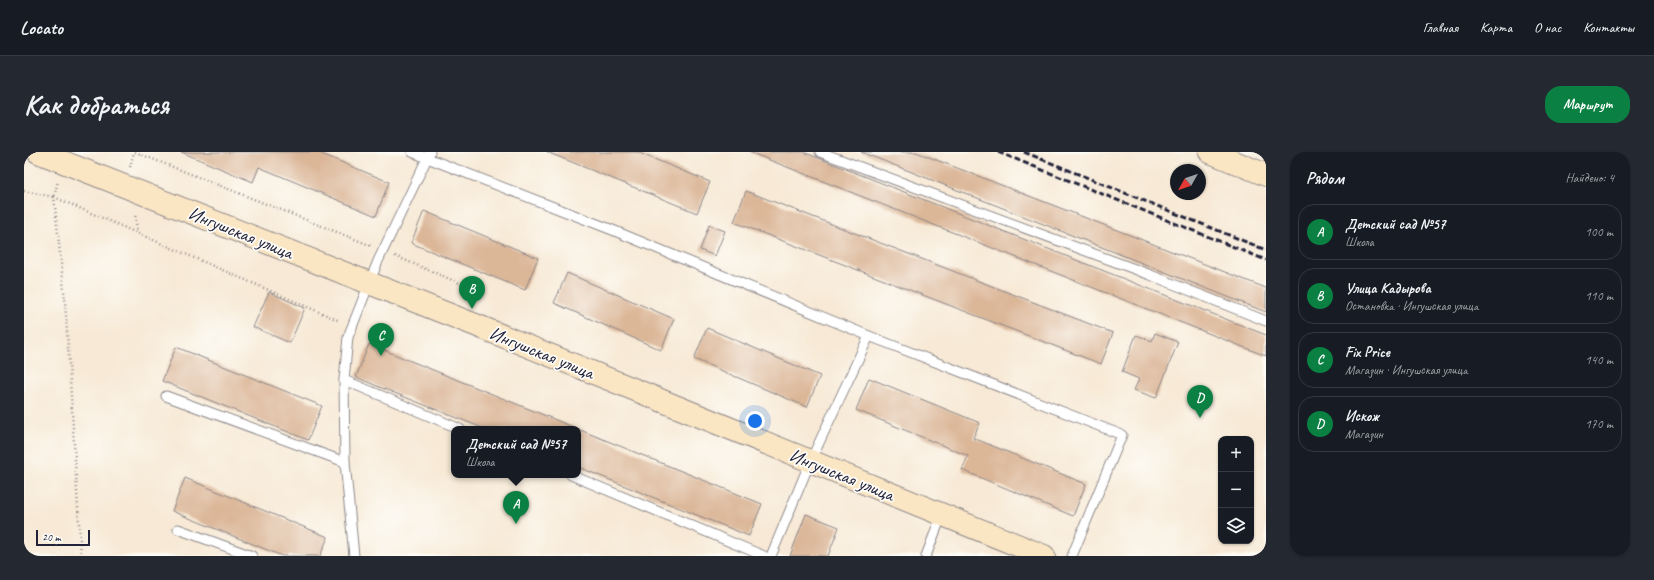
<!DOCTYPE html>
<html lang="ru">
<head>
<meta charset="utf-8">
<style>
  :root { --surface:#171b24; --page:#242831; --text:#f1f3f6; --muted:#9ea1a6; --line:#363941; --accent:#0b8043 }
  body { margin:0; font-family:Caveat,sans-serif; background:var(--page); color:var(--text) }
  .controls { position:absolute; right:12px; bottom:12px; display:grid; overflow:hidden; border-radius:8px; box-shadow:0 1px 3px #0004 }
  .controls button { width:36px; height:36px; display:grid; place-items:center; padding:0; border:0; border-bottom:1px solid var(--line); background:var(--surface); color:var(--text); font:20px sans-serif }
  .compass { position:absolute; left:1146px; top:12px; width:36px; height:36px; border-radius:50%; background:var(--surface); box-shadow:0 1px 3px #0004; rotate:230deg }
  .scale { position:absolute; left:12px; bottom:10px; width:54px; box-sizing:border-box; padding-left:4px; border:2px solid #22223b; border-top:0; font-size:11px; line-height:14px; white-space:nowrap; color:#22223b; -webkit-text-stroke:3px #fdfcf7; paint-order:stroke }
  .you { position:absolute; left:731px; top:269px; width:14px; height:14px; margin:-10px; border:3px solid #fff; border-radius:50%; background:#1a73e8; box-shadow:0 0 0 6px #1a73e833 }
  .badge { display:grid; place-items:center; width:26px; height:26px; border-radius:50%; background:var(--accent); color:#fff; font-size:13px; font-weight:700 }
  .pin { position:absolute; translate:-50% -33px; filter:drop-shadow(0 1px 2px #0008) }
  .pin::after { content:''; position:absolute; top:21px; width:14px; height:12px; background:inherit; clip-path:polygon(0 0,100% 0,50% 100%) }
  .popup { position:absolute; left:427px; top:274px; width:130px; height:52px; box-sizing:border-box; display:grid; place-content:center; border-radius:8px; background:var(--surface); filter:drop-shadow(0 1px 3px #0005); font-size:13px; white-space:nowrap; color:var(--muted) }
  .popup b { font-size:15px; color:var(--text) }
  .popup::after { content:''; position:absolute; left:50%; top:100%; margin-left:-8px; border:8px solid transparent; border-top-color:var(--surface) }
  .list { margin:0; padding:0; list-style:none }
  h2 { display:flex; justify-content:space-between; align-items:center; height:52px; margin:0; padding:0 16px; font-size:17px }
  h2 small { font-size:13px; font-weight:400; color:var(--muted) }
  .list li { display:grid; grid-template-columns:26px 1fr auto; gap:12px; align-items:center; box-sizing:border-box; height:56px; margin:0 8px 8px; padding:0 8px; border:1px solid var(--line); border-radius:16px }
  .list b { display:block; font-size:15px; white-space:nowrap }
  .list p { margin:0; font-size:13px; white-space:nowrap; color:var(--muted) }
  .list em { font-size:13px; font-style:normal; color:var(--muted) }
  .icon { flex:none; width:22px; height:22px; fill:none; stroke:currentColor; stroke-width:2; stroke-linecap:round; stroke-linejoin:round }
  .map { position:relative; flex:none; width:1242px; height:404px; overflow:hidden; border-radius:16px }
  header { display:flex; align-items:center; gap:24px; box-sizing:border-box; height:56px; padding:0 20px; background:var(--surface); border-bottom:1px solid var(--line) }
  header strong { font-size:19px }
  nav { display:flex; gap:22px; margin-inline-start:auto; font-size:14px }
  .intro { display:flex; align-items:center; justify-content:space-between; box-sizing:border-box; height:96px; padding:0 24px }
  h1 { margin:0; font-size:28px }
  .button { padding:10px 18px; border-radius:16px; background:var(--accent); color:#fff; font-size:14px; font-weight:700 }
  main { display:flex; gap:24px; padding:0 24px }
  aside { flex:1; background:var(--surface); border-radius:16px; box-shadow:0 1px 3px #0004 }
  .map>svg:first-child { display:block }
</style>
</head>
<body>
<header>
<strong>Locato</strong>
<nav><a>Главная</a><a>Карта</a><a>О нас</a><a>Контакты</a></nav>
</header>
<div class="intro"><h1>Как добраться</h1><a class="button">Маршрут</a></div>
<main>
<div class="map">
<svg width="1242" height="404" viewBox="0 0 1242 404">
  <rect width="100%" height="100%" fill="#fdfcf7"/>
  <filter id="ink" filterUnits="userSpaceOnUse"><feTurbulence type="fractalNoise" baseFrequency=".025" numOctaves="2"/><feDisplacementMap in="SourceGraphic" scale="8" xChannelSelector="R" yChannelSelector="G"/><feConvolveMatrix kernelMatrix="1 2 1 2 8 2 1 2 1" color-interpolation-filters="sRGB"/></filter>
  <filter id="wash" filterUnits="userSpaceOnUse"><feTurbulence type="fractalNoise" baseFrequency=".012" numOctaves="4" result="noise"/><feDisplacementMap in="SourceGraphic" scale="16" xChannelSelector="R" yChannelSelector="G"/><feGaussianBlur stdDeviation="0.9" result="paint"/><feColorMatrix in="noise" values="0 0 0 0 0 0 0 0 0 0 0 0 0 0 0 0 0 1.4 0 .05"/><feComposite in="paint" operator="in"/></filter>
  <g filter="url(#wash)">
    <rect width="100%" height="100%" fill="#f7e9d5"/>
    <g id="blocks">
      <!-- building -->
      <g fill="#dbb697">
        <path d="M 157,0 L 293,0 L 365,30 L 352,64 L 235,15 L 229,30 Z"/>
        <path d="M 523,0 L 613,0 L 686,30 L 673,61 Z"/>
        <path d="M 725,0 L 779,0 L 1242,183 L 1242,204 Z"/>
        <path d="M 837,0 L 892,0 L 1242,136 L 1242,160 Z"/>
        <path d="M 722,39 L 1089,181 L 1077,212 L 710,70 Z"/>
        <path d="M 400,59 L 514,106 L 501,138 L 387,91 Z"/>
        <path d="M 685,73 L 701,79 L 691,104 L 676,98 Z"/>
        <path d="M 543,121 L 650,167 L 637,198 L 530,151 Z"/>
        <path d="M 245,140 L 281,156 L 266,191 L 229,175 Z"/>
        <path d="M 683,176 L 796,224 L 783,255 L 670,207 Z"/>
        <path d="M 1131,181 L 1154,190 L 1132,246 L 1110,238 L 1115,227 L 1098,220 L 1112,183 L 1128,189 Z"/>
        <path d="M 345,192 L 554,277 L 461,277 L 353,234 L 332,225 Z"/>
        <path d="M 152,195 L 298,254 L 284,288 L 138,229 Z"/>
        <path d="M 845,226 L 956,271 L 949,286 L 1062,332 L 1049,364 L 938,318 L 944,304 L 832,258 Z"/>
        <path d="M 554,277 L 738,352 L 725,384 L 554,315 Z"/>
        <path d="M 161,326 L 304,385 L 296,404 L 258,404 L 148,359 Z"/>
        <path d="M 782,362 L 815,375 L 804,404 L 766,404 Z"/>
      </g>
    </g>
  </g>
  <g filter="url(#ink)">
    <use href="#blocks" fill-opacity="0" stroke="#8c8688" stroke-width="1"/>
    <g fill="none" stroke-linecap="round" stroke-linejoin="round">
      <defs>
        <g id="lane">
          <path d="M 388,0 L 586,77 L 845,184 L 1098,283 L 1048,404"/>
          <path d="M 796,0 L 1124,122 L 1242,169"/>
          <path d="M 320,228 L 436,277"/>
          <path d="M 142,244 L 321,310"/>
          <path d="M 547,323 L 740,404"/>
          <path d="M 154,377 L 228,404"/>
          <path d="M 330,404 L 321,310 L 320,228 L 324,185 L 354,109 L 406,0"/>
          <path d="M 747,404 L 786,310 L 845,184"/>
          <path d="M 902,404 L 918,362"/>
        </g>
        <g id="secondary">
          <path d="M 14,0 L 454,174 L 1020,404"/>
          <path d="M 1186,0 L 1242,23"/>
        </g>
      </defs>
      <!-- lane casing -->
      <use href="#lane" stroke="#8c8688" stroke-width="11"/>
      <!-- secondary casing -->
      <use href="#secondary" stroke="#8c8688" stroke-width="24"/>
      <!-- path -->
      <g stroke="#8c8688" stroke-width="2.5" stroke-dasharray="1 3" stroke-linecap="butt">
        <path d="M 111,0 L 348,94"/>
        <path d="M 106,15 L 110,0"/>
        <path d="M 0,39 L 30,45 L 34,29"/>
        <path d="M 111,60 L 113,80"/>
        <path d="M 371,104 L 459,141"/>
        <path d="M 57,404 L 41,148 L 30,45 L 316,169"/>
      </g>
      <!-- lane -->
      <use href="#lane" stroke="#fff" stroke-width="9"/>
      <!-- secondary -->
      <use href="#secondary" stroke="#fbe6c4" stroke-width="22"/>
      <!-- rail -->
      <g stroke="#22223b" stroke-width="3" stroke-dasharray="6 3" stroke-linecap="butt">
        <path d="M 974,0 L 1242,108"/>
        <path d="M 1000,0 L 1242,98"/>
      </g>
    </g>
  </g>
  <g text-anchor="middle" stroke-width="3.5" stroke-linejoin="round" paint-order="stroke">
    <!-- street labels -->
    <g font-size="19" fill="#22223b" stroke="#fdfcf7">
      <text transform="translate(217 80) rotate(22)" y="7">Ингушская улица</text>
      <text transform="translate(518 200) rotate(22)" y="7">Ингушская улица</text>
      <text transform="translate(818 322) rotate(22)" y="7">Ингушская улица</text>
    </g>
  </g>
</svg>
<div class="controls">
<button>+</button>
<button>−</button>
<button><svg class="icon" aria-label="layers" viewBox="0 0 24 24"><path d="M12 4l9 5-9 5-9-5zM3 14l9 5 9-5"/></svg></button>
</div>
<svg class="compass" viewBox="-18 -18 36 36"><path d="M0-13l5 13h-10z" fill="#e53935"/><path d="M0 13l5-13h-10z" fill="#9ea1a6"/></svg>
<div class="scale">20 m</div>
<div class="you"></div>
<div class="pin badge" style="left:492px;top:372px">A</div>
<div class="popup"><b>Детский сад №57</b>Школа</div>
<div class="pin badge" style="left:448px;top:157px">B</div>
<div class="pin badge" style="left:357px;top:204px">C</div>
<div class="pin badge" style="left:1176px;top:266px">D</div>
</div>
<aside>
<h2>Рядом<small>Найдено: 4</small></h2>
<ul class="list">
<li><span class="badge">A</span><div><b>Детский сад №57</b><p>Школа</p></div><em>100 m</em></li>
<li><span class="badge">B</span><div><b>Улица Кадырова</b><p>Остановка · Ингушская улица</p></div><em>110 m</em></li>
<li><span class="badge">C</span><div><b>Fix Price</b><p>Магазин · Ингушская улица</p></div><em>140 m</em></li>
<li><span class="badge">D</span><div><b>Искож</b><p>Магазин</p></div><em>170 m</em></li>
</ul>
</aside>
</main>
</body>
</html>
